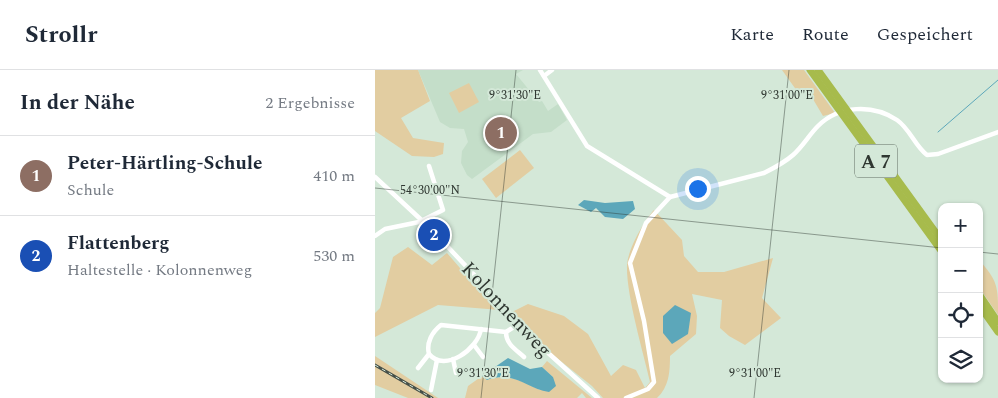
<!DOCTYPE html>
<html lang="de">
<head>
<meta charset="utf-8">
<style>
  :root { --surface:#fff; --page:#f6f6f7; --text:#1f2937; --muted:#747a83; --line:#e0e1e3; --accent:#1a73e8 }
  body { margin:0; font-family:Spectral,serif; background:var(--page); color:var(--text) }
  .controls { position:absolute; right:15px; bottom:15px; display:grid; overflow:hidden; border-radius:10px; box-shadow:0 1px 4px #0004 }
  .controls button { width:45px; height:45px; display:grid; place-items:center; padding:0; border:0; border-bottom:1px solid var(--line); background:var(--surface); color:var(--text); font:25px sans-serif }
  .you { position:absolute; left:322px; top:118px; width:18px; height:18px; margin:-12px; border:4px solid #fff; border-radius:50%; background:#1a73e8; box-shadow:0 0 0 8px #1a73e833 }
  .badge { display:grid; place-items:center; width:32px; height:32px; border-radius:50%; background:var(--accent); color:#fff; font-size:16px; font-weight:700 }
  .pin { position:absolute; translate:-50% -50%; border:2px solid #fff; box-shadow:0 1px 5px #0006 }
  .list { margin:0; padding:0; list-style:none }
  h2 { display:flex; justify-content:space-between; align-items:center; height:65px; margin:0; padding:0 20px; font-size:21px }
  h2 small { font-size:16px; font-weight:400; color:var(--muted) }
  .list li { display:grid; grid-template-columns:32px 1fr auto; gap:15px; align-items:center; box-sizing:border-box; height:80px; padding:0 20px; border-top:1px solid var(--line) }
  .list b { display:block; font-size:19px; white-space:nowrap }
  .list p { margin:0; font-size:16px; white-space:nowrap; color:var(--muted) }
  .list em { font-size:16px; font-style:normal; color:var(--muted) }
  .icon { flex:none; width:28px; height:28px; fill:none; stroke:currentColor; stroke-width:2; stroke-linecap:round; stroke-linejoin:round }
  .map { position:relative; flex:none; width:623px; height:328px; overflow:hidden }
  header { display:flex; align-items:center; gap:30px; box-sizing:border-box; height:70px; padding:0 25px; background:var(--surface); border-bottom:1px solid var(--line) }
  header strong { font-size:24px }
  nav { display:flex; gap:28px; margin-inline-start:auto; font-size:18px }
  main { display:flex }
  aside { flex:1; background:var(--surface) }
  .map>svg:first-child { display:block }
</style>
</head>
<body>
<header>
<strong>Strollr</strong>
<nav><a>Karte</a><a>Route</a><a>Gespeichert</a></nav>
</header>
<main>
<aside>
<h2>In der Nähe<small>2 Ergebnisse</small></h2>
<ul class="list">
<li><span class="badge" style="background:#8d6e63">1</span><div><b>Peter-Härtling-Schule</b><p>Schule</p></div><em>410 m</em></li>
<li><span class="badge" style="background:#1a4fb4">2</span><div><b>Flattenberg</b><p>Haltestelle · Kolonnenweg</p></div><em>530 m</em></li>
</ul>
</aside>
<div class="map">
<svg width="623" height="328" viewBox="0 0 623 328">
  <rect width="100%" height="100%" fill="#d4e8d8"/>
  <!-- built -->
  <path fill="#c4dec9" d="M 43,0 L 148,0 L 141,4 L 164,32 L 167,31 L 173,41 L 183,34 L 192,50 L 176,62 L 158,64 L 97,109 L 92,105 L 86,93 L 87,81 L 93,72 L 89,59 L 75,58 L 65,52 Z"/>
  <!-- green -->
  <g fill="#e2cda1">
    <path d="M 0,0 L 43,0 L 55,31 L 26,48 L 38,68 L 69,73 L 68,84 L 59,87 L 37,86 L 0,61 Z"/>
    <path d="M 407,0 L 429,0 L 460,43 L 448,46 L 432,19 L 422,21 Z"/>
    <path d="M 94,13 L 104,32 L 84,43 L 74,23 Z"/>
    <path d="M 145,80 L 159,98 L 121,128 L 107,109 Z"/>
    <path d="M 279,140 L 307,170 L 309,186 L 323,202 L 349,202 L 398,188 L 387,228 L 406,248 L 370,275 L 354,266 L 345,258 L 347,230 L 317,224 L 322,246 L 321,264 L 295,286 C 295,302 294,317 282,328 L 228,328 L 217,316 L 178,285 L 137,242 L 153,234 L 189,246 L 213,264 L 236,306 L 248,295 L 261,300 L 270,318 L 275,312 C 268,281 251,225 252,195 C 253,179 269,151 279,140 Z"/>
    <path d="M 33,177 L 57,195 L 72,183 L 91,205 L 125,240 L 63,235 L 0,267 L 0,243 L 5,238 L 18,187 Z"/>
    <path d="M 604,190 C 623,211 623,217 623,245 L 604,217 Z"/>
    <path d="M 0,286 L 63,328 L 33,328 L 0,315 Z"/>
    <path d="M 172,291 L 217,328 L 211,328 L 207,323 L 202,328 L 90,328 L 93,316 L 107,306 L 112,310 C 132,303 147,311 165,320 L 178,307 L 167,297 Z"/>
  </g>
  <!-- water -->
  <g fill="#5ca7ba">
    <path d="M 209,130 L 230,133 L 258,131 L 260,139 L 248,149 L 230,147 L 221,138 L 216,142 L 203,135 Z"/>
    <path d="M 300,235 L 316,243 L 313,264 L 297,274 L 288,263 L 288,246 Z"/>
    <path d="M 133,288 L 155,299 L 167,297 L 178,307 L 181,316 L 174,322 C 150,318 139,300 112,310 L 107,306 Z"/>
  </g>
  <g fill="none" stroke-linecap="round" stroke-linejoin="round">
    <!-- stream -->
    <path stroke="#5ca7ba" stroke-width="1" d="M 563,62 L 623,10"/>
    <!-- minor -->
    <g stroke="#fff" stroke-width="4.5">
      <path d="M 165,0 L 212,76 L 295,127"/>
      <path d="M 169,6 L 177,0"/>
      <path d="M 0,107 L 55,158 L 171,281 L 223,328"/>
      <path d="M 0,166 L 10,159 L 44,152 L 68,140 L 54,96"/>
      <path d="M 131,262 C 131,274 140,279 149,287"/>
      <path d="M 99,275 L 108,287"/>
      <path d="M 54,284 C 70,303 103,279 106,259"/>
      <path d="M 78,289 L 81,303"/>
      <path d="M 43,298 L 54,284 C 51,273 57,262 66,255 L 131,262 L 145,253"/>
      <path d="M 56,320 L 62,290"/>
      <path d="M 251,328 L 273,319 L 279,312 L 269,251 L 255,193 L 271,153 L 295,127 L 389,103 C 399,98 409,93 418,85 C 428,76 434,65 443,56 C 464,35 498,34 522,50 C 535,59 540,76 552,85 L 563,84 L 623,62"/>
    </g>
    <!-- highway -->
    <g stroke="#a7bb4c" stroke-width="7">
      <path d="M 435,0 L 567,182"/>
      <path d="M 443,0 L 567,171"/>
      <path d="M 604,224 L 623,252"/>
      <path d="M 604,235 L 623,262"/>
    </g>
    <defs>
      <path id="rail" d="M 0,295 L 57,328"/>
    </defs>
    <!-- rail casing -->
    <use href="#rail" stroke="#454f48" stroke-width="3"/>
    <!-- rail -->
    <use href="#rail" stroke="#d4e8d8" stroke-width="1" stroke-dasharray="4" stroke-linecap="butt"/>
  </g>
  <!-- ticks -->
  <path fill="none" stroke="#2f3731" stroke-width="1" stroke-opacity="0.45" d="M 0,118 L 567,178M 604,182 L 623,184M 106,328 L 141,0M 379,328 L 414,0"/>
  <g text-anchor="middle" stroke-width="4" stroke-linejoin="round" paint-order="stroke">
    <!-- shield labels -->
    <rect fill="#d4e8d8" stroke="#606c63" stroke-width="1" x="480" y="74.5" width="42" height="33" rx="4"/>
    <g font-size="19" font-weight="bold" fill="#2f3731">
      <text x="501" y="98">A 7</text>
    </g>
    <!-- street labels -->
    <g font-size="20" fill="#2f3731" stroke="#d4e8d8">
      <text transform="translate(132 239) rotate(47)" y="7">Kolonnenweg</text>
    </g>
  </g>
  <g font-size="12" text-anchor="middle" fill="#2f3731" stroke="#d4e8d8" stroke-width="4" stroke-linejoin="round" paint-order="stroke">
    <text x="140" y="29">9°31'30"E</text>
    <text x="412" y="29">9°31'00"E</text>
    <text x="55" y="124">54°30'00"N</text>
    <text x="108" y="307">9°31'30"E</text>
    <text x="380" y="307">9°31'00"E</text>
  </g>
</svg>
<div class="controls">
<button>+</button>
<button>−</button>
<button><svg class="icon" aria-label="locate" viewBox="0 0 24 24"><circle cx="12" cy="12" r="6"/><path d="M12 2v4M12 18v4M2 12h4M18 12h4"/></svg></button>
<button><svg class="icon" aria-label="layers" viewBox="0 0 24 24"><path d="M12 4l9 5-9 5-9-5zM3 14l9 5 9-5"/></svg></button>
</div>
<div class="you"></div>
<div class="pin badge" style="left:126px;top:63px;background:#8d6e63">1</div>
<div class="pin badge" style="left:59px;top:165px;background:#1a4fb4">2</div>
</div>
</main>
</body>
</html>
